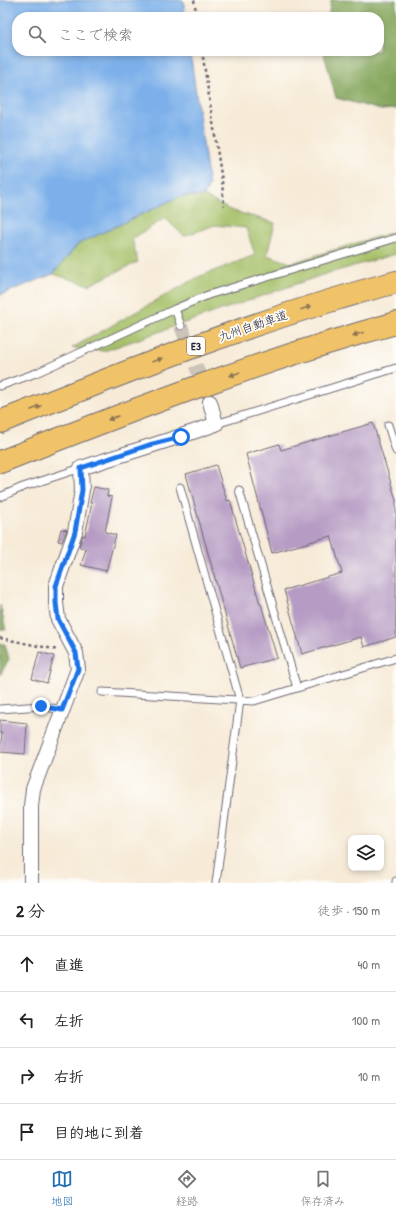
<!DOCTYPE html>
<html lang="ja">
<head>
<meta charset="utf-8">
<style>
  :root { --surface:#fff; --page:#f6f6f6; --text:#222; --muted:#767676; --line:#e0e0e0; --accent:#1f6fb2 }
  body { margin:0; font-family:"Patrick Hand","Klee One",sans-serif; background:var(--page); color:var(--text) }
  .controls { position:absolute; right:12px; bottom:12px; display:grid; overflow:hidden; border-radius:8px; box-shadow:0 2px 6px #0003 }
  .controls button { width:36px; height:36px; display:grid; place-items:center; padding:0; border:0; border-bottom:1px solid var(--line); background:var(--surface); color:var(--text); font:20px sans-serif }
  .stop { position:absolute; width:12px; height:12px; margin:-9px; border:3px solid #1a73e8; border-radius:50%; background:#fff }
  .stop.end { background:#1a73e8; border-color:#fff; box-shadow:0 1px 4px #0008 }
  .list { margin:0; padding:0; list-style:none }
  h2 { display:flex; justify-content:space-between; align-items:center; height:52px; margin:0; padding:0 16px; font-size:17px }
  h2 small { font-size:13px; font-weight:400; color:var(--muted) }
  .list li { display:grid; grid-template-columns:26px 1fr auto; gap:12px; align-items:center; box-sizing:border-box; height:56px; padding:0 16px; border-top:1px solid var(--line) }
  .list b { display:block; font-size:15px; white-space:nowrap }
  .list em { font-size:13px; font-style:normal; color:var(--muted) }
  .icon { flex:none; width:22px; height:22px; fill:none; stroke:currentColor; stroke-width:2; stroke-linecap:round; stroke-linejoin:round }
  .map { position:relative; flex:none; width:396px; height:883px; overflow:hidden }
  .search { position:absolute; background:var(--surface); box-shadow:0 2px 6px #0003; left:12px; right:12px; top:12px; height:44px; display:flex; align-items:center; gap:10px; box-sizing:border-box; padding:0 14px; border-radius:16px; color:var(--muted); font-size:15px }
  .sheet { height:276px; background:var(--surface) }
  nav { display:flex; justify-content:space-around; align-items:center; box-sizing:border-box; height:56px; border-top:1px solid var(--line); background:var(--surface); font-size:11px; color:var(--muted) }
  nav a { display:grid; justify-items:center; gap:2px }
  nav .on { color:var(--accent) }
  .map>svg:first-child { display:block }
</style>
</head>
<body>
<div class="map">
<svg width="396" height="883" viewBox="0 0 396 883">
  <rect width="100%" height="100%" fill="#fdfcf7"/>
  <filter id="ink" filterUnits="userSpaceOnUse"><feTurbulence type="fractalNoise" baseFrequency=".025" numOctaves="2"/><feDisplacementMap in="SourceGraphic" scale="8" xChannelSelector="R" yChannelSelector="G"/><feConvolveMatrix kernelMatrix="1 2 1 2 8 2 1 2 1" color-interpolation-filters="sRGB"/></filter>
  <filter id="wash" filterUnits="userSpaceOnUse"><feTurbulence type="fractalNoise" baseFrequency=".012" numOctaves="4" result="noise"/><feDisplacementMap in="SourceGraphic" scale="16" xChannelSelector="R" yChannelSelector="G"/><feGaussianBlur stdDeviation="0.9" result="paint"/><feColorMatrix in="noise" values="0 0 0 0 0 0 0 0 0 0 0 0 0 0 0 0 0 1.4 0 .05"/><feComposite in="paint" operator="in"/></filter>
  <g filter="url(#wash)">
    <rect width="100%" height="100%" fill="#f7ebd8"/>
    <!-- green -->
    <path fill="#a5c067" stroke="#647151" d="M 181,196 L 204,196 L 230,210 L 275,223 L 267,255 L 291,263 L 396,231 L 396,254 L 322,275 L 104,351 L 72,348 L 198,277 L 255,255 L 246,228 L 215,225 L 184,236 L 165,218 L 132,239 L 138,262 L 89,285 L 53,274 L 78,244 Z"/>
    <!-- forest -->
    <g fill="#84a65c" stroke="#53644c">
      <path d="M 331,0 L 396,0 L 396,109 L 381,110 L 336,98 L 324,54 L 324,51 L 379,51 L 379,17 L 328,17 Z"/>
      <path d="M 0,605 L 6,630 L 0,629 Z"/>
      <path d="M 0,644 L 5,644 L 9,659 L 0,675 Z"/>
    </g>
    <!-- water -->
    <path fill="#7db0ea" stroke="#506992" d="M 0,0 L 183,0 L 186,17 L 17,17 L 17,51 L 190,51 L 209,185 L 204,196 L 181,196 L 78,244 L 53,274 L 0,295 Z"/>
    <g id="blocks">
      <!-- building -->
      <g fill="#b69bc4">
        <path d="M 373,423 L 396,500 L 396,637 L 364,647 L 361,637 L 302,654 L 284,590 L 342,573 L 331,536 L 272,553 L 246,454 L 279,444 L 281,450 Z"/>
        <path d="M 216,465 L 227,501 L 230,500 L 260,604 L 261,604 L 277,658 L 240,668 L 186,474 Z"/>
        <path d="M 94,487 L 108,490 L 107,496 L 112,497 L 105,532 L 116,535 L 106,571 L 81,565 L 86,549 L 79,547 L 83,535 L 85,536 L 92,503 L 90,503 Z"/>
        <path d="M 61,529 L 67,530 L 62,542 L 58,541 Z"/>
        <path d="M 39,652 L 54,656 L 47,683 L 32,679 Z"/>
        <path d="M 0,720 L 27,723 L 25,754 L 0,752 L 2,733 L 0,733 Z"/>
      </g>
    </g>
  </g>
  <g filter="url(#ink)">
    <use href="#blocks" fill-opacity="0" stroke="#6d6872" stroke-width="1"/>
    <g fill="none" stroke-linecap="round" stroke-linejoin="round">
      <!-- street-tunnel -->
      <path stroke="#ccc3b9" stroke-width="14" stroke-dasharray="14 7" stroke-linecap="butt" d="M 181,326 L 206,393"/>
      <defs>
        <g id="lane">
          <path d="M 181,326 L 175,309 L 208,295 L 396,238"/>
          <path d="M 0,386 L 36,373 L 175,309"/>
          <path d="M 216,424 L 396,368"/>
          <path d="M 388,425 L 396,451"/>
          <path d="M 180,487 L 240,700 L 216,883"/>
          <path d="M 239,490 L 297,688"/>
          <path d="M 0,497 L 23,487 L 81,468"/>
          <path d="M 102,692 L 254,701 L 396,658"/>
          <path d="M 0,709 L 41,706 L 62,710"/>
          <path d="M 396,883 L 396,881"/>
        </g>
        <path id="street" d="M 31,883 L 31,806 L 33,789 L 78,669 L 76,653 L 58,619 L 56,603 L 56,586 L 75,532 L 82,490 L 81,468 C 126,453 172,440 216,424 L 210,402"/>
        <g id="highway">
          <path d="M 0,422 C 130,370 260,318 396,282"/>
          <path d="M 0,462 C 130,411 261,360 396,323"/>
        </g>
      </defs>
      <!-- lane casing -->
      <use href="#lane" stroke="#6d6872" stroke-width="9"/>
      <!-- street casing -->
      <use href="#street" stroke="#6d6872" stroke-width="16"/>
      <!-- highway casing -->
      <use href="#highway" stroke="#6d6872" stroke-width="24"/>
      <!-- path -->
      <g stroke="#6d6872" stroke-width="2.5" stroke-dasharray="3 3" stroke-linecap="butt">
        <path d="M 194,0 L 197,17"/>
        <path d="M 202,51 L 222,181 L 224,206"/>
        <path d="M 0,638 L 58,650"/>
      </g>
      <!-- lane -->
      <use href="#lane" stroke="#fff" stroke-width="7"/>
      <!-- street -->
      <use href="#street" stroke="#fff" stroke-width="14"/>
      <!-- highway -->
      <use href="#highway" stroke="#f1c369" stroke-width="22"/>
    </g>
    <!-- one-way arrows -->
    <defs><path id="oneway-solid" d="M-6-.8H1V-3.2L6.5 0L1 3.2V.8H-6Z"/></defs>
    <g fill="#8a7252">
      <use href="#oneway-solid" transform="translate(306 308) rotate(-18)"/>
      <use href="#oneway-solid" transform="translate(358 334) rotate(163)"/>
      <use href="#oneway-solid" transform="translate(157 360) rotate(-20)"/>
      <use href="#oneway-solid" transform="translate(235 374) rotate(160)"/>
      <use href="#oneway-solid" transform="translate(36 408) rotate(-22)"/>
      <use href="#oneway-solid" transform="translate(113 418) rotate(159)"/>
    </g>
  </g>
  <g fill="none" stroke-linecap="round" stroke-linejoin="round" filter="url(#ink)">
    <!-- route -->
    <path stroke="#1a73e8" stroke-width="5" d="M 41,706 L 62,710 L 78,669 L 76,653 L 58,619 L 56,603 L 56,586 L 75,532 L 82,490 L 81,468 L 149,445 L 181,437"/>
  </g>
  <g text-anchor="middle" stroke-width="3.5" stroke-linejoin="round" paint-order="stroke">
    <!-- shield labels -->
    <rect fill="#fdfcf7" stroke="#646373" stroke-width="1" x="187" y="337" width="18" height="18" rx="3"/>
    <g font-size="11" font-weight="bold" fill="#22223b">
      <text x="196" y="350">E3</text>
    </g>
    <!-- street labels -->
    <g font-size="12" fill="#22223b" stroke="#fdfcf7">
      <text transform="translate(253 326) rotate(-19)" y="4">九州自動車道</text>
    </g>
  </g>
</svg>
<div class="controls">
<button><svg class="icon" aria-label="layers" viewBox="0 0 24 24"><path d="M12 4l9 5-9 5-9-5zM3 14l9 5 9-5"/></svg></button>
</div>
<div class="stop" style="left:181px;top:437px"></div>
<div class="stop end" style="left:41px;top:706px"></div>
<div class="search"><svg class="icon" aria-label="search" viewBox="0 0 24 24"><circle cx="10" cy="10" r="6"/><path d="M15 15l6 6"/></svg>ここで検索</div>
</div>
<section class="sheet">
<h2>2 分<small>徒歩 · 150 m</small></h2>
<ul class="list">
<li><svg class="icon" aria-label="ahead" viewBox="0 0 24 24"><path d="M12 20V5M6 11l6-6 6 6"/></svg><div><b>直進</b></div><em>40 m</em></li>
<li><svg class="icon" aria-label="left" viewBox="0 0 24 24"><path d="M17 20v-9H6M10 6l-5 5 5 5"/></svg><div><b>左折</b></div><em>100 m</em></li>
<li><svg class="icon" aria-label="right" viewBox="0 0 24 24"><path d="M7 20v-9h11M14 6l5 5-5 5"/></svg><div><b>右折</b></div><em>10 m</em></li>
<li><svg class="icon" aria-label="arrive" viewBox="0 0 24 24"><path d="M6 21V4h12l-3 4 3 4H6"/></svg><div><b>目的地に到着</b></div></li>
</ul>
</section>
<nav>
<a class="on"><svg class="icon" aria-label="map" viewBox="0 0 24 24"><path d="M3 6l6-2 6 2 6-2v14l-6 2-6-2-6 2zM9 4v14M15 6v14"/></svg>地図</a>
<a><svg class="icon" aria-label="directions" viewBox="0 0 24 24"><path d="M12 3l9 9-9 9-9-9zM9 14v-3h6M13 9l2 2-2 2"/></svg>経路</a>
<a><svg class="icon" aria-label="saved" viewBox="0 0 24 24"><path d="M7 4h10v16l-5-4-5 4z"/></svg>保存済み</a>
</nav>
</body>
</html>
